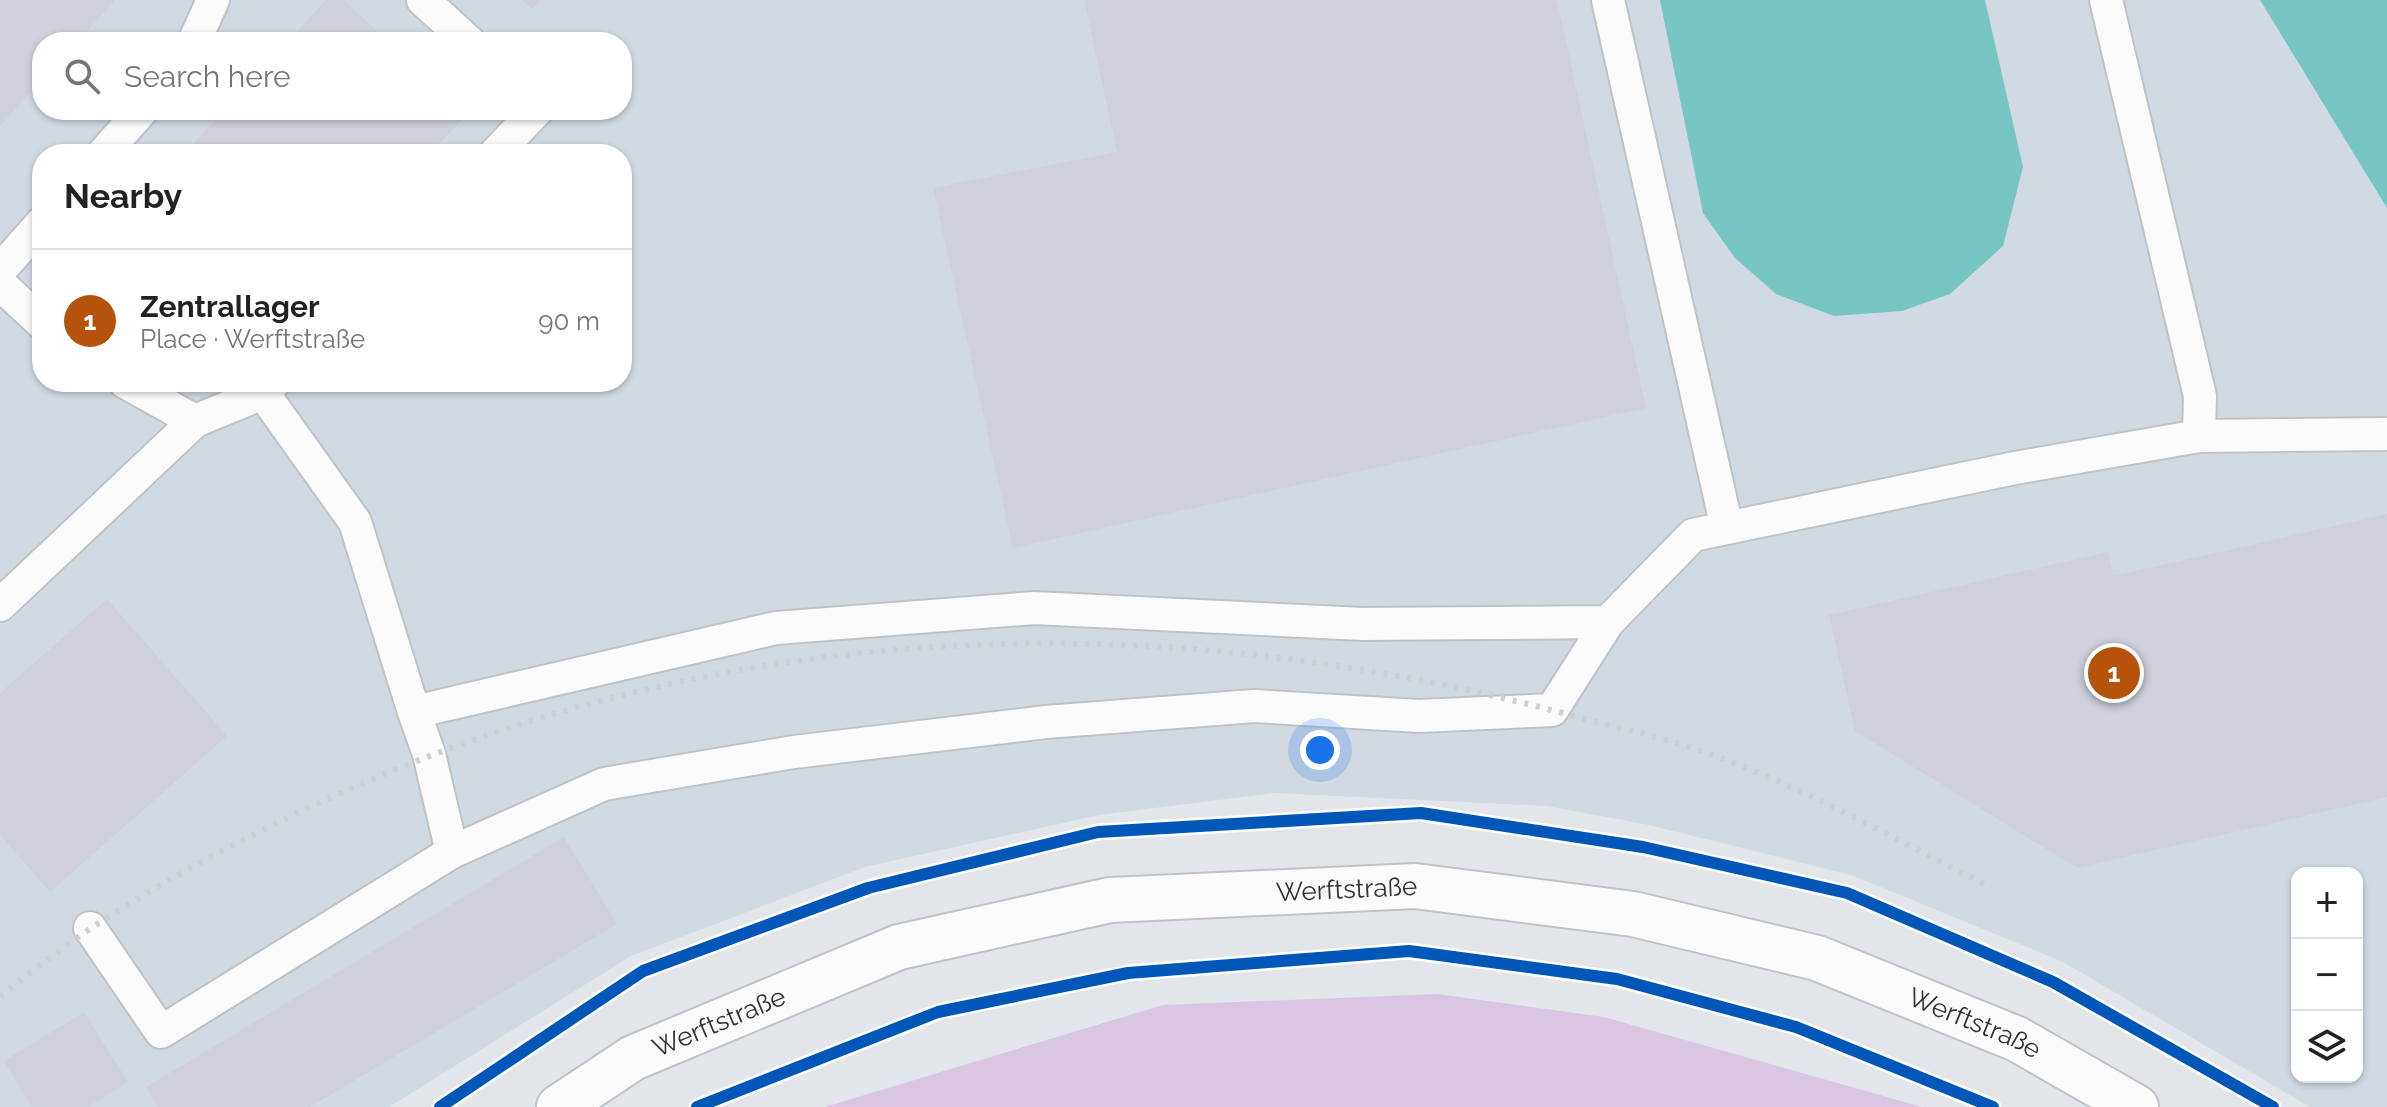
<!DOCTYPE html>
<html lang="en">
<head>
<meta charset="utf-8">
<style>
  :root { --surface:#fff; --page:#f6f6f6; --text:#222; --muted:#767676; --line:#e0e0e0; --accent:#b45309 }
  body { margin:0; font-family:Raleway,sans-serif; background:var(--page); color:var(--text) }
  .controls { position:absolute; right:24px; bottom:24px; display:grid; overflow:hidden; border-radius:16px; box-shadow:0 2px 6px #0004 }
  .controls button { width:72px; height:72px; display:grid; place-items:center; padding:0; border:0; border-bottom:2px solid var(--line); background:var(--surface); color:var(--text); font:40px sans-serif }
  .you { position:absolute; left:1320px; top:750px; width:28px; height:28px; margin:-20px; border:6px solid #fff; border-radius:50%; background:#1a73e8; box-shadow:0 0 0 12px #1a73e833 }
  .badge { display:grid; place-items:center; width:52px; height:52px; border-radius:50%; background:var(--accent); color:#fff; font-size:26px; font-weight:700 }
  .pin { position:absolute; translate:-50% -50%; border:4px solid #fff; box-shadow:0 2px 8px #0006 }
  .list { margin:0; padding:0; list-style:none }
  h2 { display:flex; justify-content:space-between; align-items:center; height:104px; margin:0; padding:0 32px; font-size:34px }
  h2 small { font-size:26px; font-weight:400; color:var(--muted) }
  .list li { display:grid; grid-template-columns:52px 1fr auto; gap:24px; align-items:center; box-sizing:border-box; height:144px; padding:0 32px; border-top:2px solid var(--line) }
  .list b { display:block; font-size:30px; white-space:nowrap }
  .list p { margin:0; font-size:26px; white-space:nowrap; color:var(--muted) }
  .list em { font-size:26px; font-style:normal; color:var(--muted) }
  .icon { flex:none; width:44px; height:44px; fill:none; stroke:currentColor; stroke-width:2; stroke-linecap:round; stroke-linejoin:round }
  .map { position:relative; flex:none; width:2387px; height:1107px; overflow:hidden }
  .search { position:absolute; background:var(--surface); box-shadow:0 2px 6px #0004; left:32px; top:32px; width:600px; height:88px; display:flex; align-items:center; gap:20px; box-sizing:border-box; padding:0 28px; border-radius:32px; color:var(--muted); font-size:30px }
  .panel { position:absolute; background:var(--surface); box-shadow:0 2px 6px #0004; left:32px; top:144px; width:600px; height:248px; border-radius:32px }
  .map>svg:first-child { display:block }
</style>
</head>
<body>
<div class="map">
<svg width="2387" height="1107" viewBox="0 0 2387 1107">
  <rect width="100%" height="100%" fill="#e2e6ea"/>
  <!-- built -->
  <path fill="#d1d9e3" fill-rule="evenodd" d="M 0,0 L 2387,0 L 2387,1107 L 2310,1107 L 2063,962 L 1854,876 L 1649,825 L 1547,806 L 1274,793 L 1099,815 L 865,867 L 631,956 L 389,1107 L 0,1107 ZM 42,42 L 622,42 L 622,110 L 42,110 ZM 42,154 L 622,154 L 622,382 L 42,382 ZM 2297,873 L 2357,873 L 2357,1077 L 2297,1077 Z"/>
  <!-- green -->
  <path fill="#d9c6e2" d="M 1437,994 L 1604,1017 L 1922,1107 L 825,1107 L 1163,1005 Z"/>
  <!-- water -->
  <g fill="#78c6c4">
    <path d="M 1660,0 L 1985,0 L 2023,167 L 2003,246 L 1950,294 L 1902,311 L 1834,316 L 1776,294 L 1735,258 L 1703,213 Z"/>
    <path d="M 2260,0 L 2387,0 L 2387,208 Z"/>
  </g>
  <!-- building -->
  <g fill="#cfd0dc">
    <path d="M 0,0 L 115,0 L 77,42 L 42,42 L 42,80 L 0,126 Z"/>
    <path d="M 326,0 L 343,0 L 389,42 L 287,42 Z"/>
    <path d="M 522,0 L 541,0 L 532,9 Z"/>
    <path d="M 1084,0 L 1557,0 L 1646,408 L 1013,548 L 933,188 L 1117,152 Z"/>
    <path d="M 224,110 L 463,110 L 467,114 L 430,154 L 184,154 Z"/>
    <path d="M 2387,514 L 2387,797 L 2077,868 L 1855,731 L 1829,615 L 2108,552 L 2113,576 Z"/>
    <path d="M 107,599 L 227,736 L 50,892 L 0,835 L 0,693 Z"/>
    <path d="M 564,837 L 617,924 L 310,1107 L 158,1107 L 146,1087 Z"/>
    <path d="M 84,1012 L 128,1082 L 88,1107 L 32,1107 L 4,1061 Z"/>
  </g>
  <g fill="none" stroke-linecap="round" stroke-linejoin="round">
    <defs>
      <g id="service">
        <path d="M 423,0 L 469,42"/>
        <path d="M 1608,0 L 1727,528"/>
        <path d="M 2106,0 L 2200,396 L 2199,436"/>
        <path d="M 194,42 L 213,0"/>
        <path d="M 103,154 L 142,110"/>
        <path d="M 495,154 L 537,110"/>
        <path d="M 0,270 L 42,223"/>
        <path d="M 0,284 L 42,323"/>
        <path d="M 125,382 L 195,421"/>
        <path d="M 263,393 L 355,522 L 414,712 L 776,628 L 1034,608 L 1363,624 L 1608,622 L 1693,535 L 2015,468 L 2199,436 L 2387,434"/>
        <path d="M 0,605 L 195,421 L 263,393 L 274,382"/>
        <path d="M 414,712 L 429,754 L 452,852 L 604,784 L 794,752 L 1046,722 L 1254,706 L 1419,716 L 1552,710 L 1608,622"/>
        <path d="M 90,928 L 161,1032 L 452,852"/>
      </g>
      <g id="secondary">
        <path id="s1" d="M 559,1107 L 633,1058 L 899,947 L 1110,900 L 1415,886 L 1633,914 L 1817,958 L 2017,1039 L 2136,1107"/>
      </g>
    </defs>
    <!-- service casing -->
    <use href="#service" stroke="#c0c3c6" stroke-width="36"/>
    <!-- secondary casing -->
    <use href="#secondary" stroke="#c0c3c6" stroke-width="48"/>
    <!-- path -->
    <path stroke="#c4c6c7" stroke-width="5" stroke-dasharray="6 4" stroke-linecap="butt" d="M 697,1107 L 938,1012 L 1128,973 L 1409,951 L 1617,979 L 1796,1027 L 1993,1107"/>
    <!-- service -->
    <use href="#service" stroke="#fbfbfc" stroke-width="32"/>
    <!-- secondary -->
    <use href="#secondary" stroke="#fbfbfc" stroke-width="44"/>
    <!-- rail -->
    <path stroke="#cecfd0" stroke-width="6" stroke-dasharray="4 8" stroke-linecap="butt" d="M 0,997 C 81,928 174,874 269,827 C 684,618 1136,596 1581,718 C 1618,728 1656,736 1693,748 C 1797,783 1894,838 1991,888"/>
    <defs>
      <g id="cycleway">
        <path d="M 440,1107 L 643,971 L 868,888 L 1098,832 L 1421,813 L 1643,847 L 1847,893 L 2053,982 L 2273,1107"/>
        <path d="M 697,1107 L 938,1012 L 1128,973 L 1409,951 L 1617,979 L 1796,1027 L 1993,1107"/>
      </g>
    </defs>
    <!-- cycleway casing -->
    <use href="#cycleway" stroke="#fff" stroke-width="17"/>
    <!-- cycleway -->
    <use href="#cycleway" stroke="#0057b8" stroke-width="12"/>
  </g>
  <g text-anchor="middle" stroke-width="7" stroke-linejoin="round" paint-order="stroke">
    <!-- street labels -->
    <g font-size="26" fill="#2f3135" stroke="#fff">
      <text dy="9" stroke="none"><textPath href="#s1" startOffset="830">Werftstraße</textPath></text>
      <text dy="9" stroke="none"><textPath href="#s1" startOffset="182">Werftstraße</textPath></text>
      <text dy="9" stroke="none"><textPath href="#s1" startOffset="1478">Werftstraße</textPath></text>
    </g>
  </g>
</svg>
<div class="controls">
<button>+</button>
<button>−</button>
<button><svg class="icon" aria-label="layers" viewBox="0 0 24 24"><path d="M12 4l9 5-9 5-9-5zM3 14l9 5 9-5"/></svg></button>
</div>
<div class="you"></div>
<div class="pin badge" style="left:2114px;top:673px">1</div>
<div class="search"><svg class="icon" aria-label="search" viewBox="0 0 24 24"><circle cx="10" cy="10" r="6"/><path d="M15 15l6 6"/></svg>Search here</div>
<section class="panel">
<h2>Nearby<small></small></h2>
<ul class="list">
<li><span class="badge">1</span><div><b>Zentrallager</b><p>Place · Werftstraße</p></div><em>90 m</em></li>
</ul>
</section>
</div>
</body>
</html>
